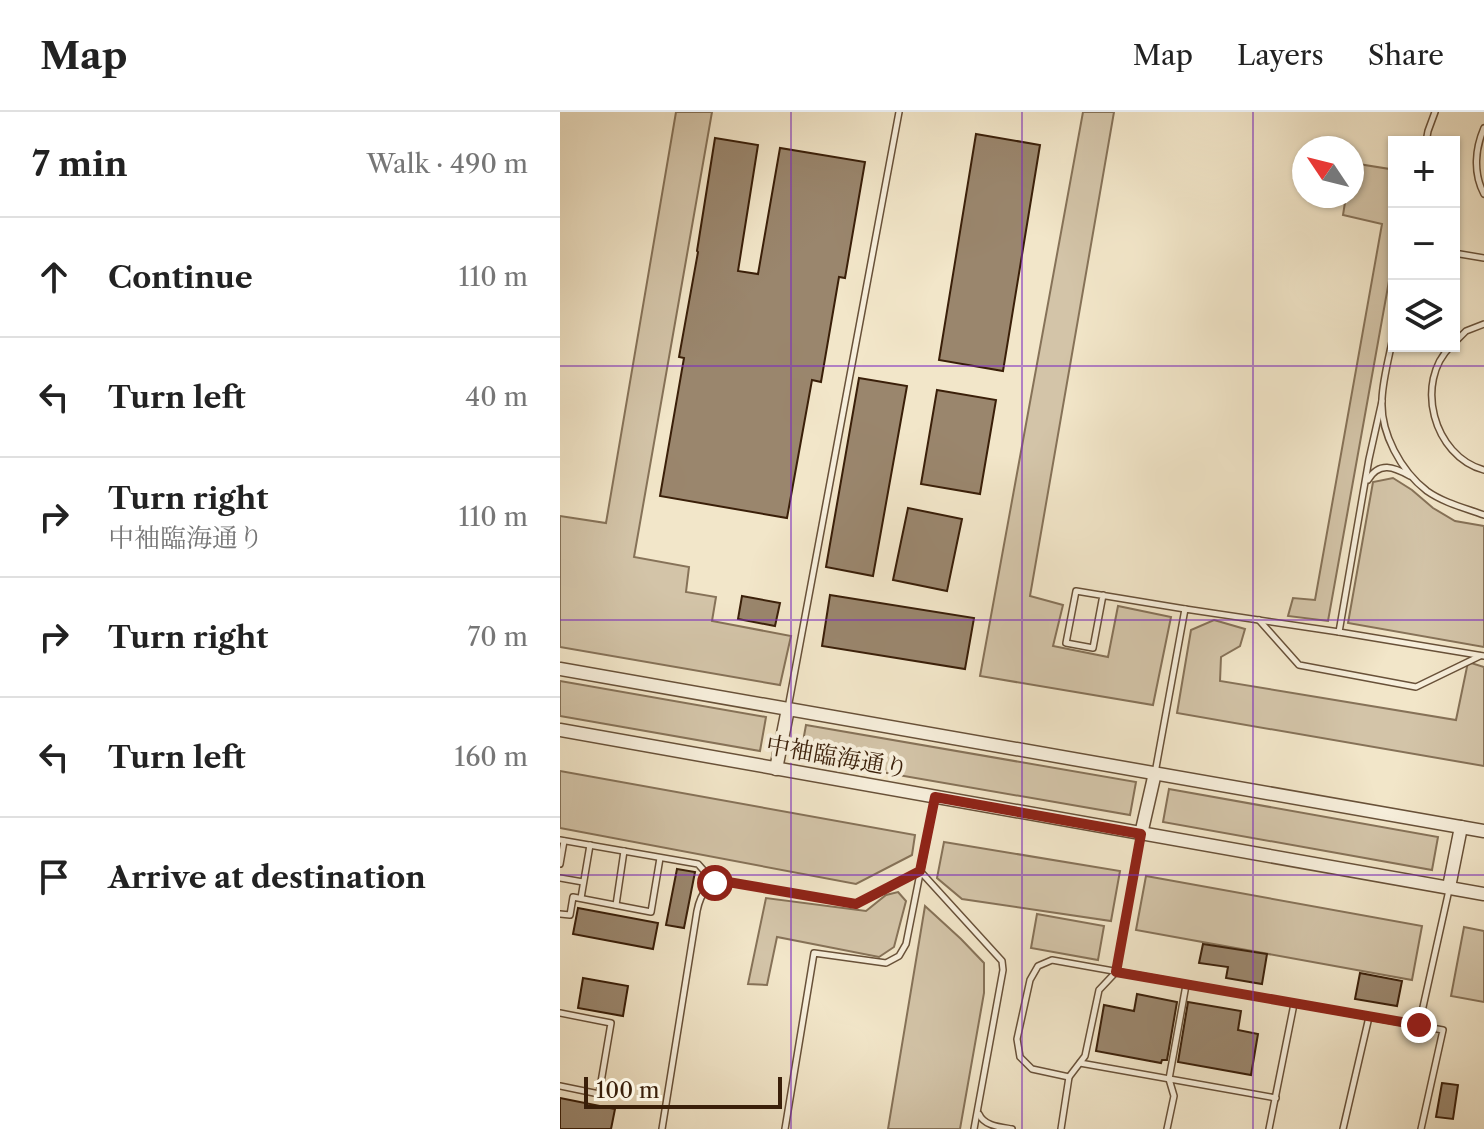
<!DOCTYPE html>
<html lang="en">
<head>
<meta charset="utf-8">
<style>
  :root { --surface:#fff; --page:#f2f2f2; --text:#222; --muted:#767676; --line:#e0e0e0 }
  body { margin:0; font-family:"Libre Caslon Text","Noto Serif JP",serif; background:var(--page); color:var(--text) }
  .controls { position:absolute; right:24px; top:24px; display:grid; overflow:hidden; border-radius:0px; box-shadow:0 2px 6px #0004 }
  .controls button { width:72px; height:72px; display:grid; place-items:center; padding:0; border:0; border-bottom:2px solid var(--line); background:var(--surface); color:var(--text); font:40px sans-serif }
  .compass { position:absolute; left:732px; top:24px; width:72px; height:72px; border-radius:50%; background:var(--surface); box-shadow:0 2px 6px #0004; rotate:305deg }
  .scale { position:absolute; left:24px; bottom:20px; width:198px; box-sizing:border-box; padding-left:8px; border:4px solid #3a1f09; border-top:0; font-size:22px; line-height:28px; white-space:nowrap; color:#3a1f09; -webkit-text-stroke:6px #f7efdc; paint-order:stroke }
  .stop { position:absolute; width:24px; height:24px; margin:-18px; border:6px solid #8f2418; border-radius:50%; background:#fff }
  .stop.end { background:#8f2418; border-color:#fff; box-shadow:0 2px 8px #0008 }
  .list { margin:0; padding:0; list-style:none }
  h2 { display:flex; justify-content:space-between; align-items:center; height:104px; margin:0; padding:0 32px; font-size:34px }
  h2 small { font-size:26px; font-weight:400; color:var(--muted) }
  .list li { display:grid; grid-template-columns:52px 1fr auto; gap:24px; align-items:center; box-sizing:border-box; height:120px; padding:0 32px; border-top:2px solid var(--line) }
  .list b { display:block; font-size:30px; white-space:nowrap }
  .list p { margin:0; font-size:26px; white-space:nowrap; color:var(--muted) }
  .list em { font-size:26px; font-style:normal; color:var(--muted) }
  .icon { flex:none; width:44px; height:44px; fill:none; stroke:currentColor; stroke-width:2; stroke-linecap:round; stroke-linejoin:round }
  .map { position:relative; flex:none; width:924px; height:1017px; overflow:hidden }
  header { display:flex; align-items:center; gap:48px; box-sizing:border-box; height:112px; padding:0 40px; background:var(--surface); border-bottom:2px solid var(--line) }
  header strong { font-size:38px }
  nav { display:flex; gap:44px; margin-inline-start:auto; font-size:28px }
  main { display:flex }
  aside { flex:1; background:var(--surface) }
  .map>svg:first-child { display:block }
</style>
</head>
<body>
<header>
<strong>Map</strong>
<nav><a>Map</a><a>Layers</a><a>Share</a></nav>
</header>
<main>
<aside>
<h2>7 min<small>Walk · 490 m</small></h2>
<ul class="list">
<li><svg class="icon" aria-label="ahead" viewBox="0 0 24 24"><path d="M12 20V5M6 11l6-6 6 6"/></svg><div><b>Continue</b></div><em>110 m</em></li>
<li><svg class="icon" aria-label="left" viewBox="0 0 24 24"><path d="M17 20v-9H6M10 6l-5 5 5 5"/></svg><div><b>Turn left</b></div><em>40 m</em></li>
<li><svg class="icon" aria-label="right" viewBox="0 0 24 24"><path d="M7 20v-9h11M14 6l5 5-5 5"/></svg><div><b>Turn right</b><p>中袖臨海通り</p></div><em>110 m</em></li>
<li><svg class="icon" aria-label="right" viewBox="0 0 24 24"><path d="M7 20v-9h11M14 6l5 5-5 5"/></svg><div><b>Turn right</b></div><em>70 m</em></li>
<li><svg class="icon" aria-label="left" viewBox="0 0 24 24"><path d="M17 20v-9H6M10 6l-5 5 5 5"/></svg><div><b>Turn left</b></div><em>160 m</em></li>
<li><svg class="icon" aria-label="arrive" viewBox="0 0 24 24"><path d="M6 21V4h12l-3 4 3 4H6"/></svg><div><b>Arrive at destination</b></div></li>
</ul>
</aside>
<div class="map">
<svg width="924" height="1017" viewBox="0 0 924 1017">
  <rect width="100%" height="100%" fill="#f2e6c9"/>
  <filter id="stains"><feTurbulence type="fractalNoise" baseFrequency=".0025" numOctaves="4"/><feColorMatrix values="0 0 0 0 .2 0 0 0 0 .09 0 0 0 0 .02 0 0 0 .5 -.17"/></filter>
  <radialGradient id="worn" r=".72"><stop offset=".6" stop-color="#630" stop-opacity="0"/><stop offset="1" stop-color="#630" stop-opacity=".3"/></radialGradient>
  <!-- green -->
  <g fill="#d3c4a8" stroke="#867258" stroke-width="2">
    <path d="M 116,0 L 152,0 L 74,445 L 129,455 L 126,480 L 156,485 L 152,509 L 231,524 L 220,573 L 0,535 L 0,404 L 46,411 Z"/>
    <path d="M 523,0 L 554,0 L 470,484 L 503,493 L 493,534 L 548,545 L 558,494 L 611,505 L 593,593 L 420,564 Z"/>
    <path d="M 834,41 L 834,141 L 768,509 L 728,504 L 733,486 L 755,488 L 822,112 L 783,103 L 786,84 L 792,84 L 792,51 L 830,57 Z"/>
    <path d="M 833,366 L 852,378 L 873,396 L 895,409 L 924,414 L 924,535 L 788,511 L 813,370 Z"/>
    <path d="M 654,508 L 685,517 L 680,534 L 661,545 L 660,569 L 896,608 L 908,550 L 924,555 L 924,654 L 617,601 L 631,518 Z"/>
    <path d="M 0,569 L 206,605 L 200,639 L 0,604 Z"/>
    <path d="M 246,613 L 576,670 L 570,703 L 240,646 Z"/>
    <path d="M 0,659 L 355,723 L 352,743 L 296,772 L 0,716 Z"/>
    <path d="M 609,677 L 878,725 L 872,758 L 603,710 Z"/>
    <path d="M 384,730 L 560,759 L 551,809 L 402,787 L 377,766 Z"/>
    <path d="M 586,764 L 862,814 L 852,868 L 576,818 Z"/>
    <path d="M 338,780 L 346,789 L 334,835 L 319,845 L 217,825 L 207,873 L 188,872 L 206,786 L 306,799 L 326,783 Z"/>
    <path d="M 365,794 L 401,827 L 424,851 L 424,881 L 400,1017 L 328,1017 Z"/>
    <path d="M 477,802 L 544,814 L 538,848 L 471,836 Z"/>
    <path d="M 904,815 L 924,819 L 924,890 L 891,884 Z"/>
  </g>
  <!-- building -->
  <g fill="#9a866d" stroke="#3a1f09" stroke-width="2">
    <path d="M 416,22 L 480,33 L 443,259 L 379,248 Z"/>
    <path d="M 155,26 L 198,33 L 178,159 L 198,162 L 220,36 L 305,50 L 285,166 L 279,165 L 261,270 L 252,268 L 227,406 L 100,384 L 124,246 L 119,245 L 138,140 L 137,139 Z"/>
    <path d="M 299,266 L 347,274 L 313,464 L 266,455 Z"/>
    <path d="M 377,278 L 436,288 L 420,382 L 361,372 Z"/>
    <path d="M 348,396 L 402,407 L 387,479 L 333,468 Z"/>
    <path d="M 270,483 L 414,506 L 405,557 L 262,534 Z"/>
    <path d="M 182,484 L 220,491 L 215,514 L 178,507 Z"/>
    <path d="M 117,757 L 135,760 L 124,816 L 106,813 Z"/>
    <path d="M 18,796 L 98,811 L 93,837 L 13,822 Z"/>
    <path d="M 643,832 L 707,842 L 702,872 L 666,866 L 668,855 L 639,851 Z"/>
    <path d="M 800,861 L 842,869 L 837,894 L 795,887 Z"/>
    <path d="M 23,866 L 68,874 L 63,904 L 18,896 Z"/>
    <path d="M 577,882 L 617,890 L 607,948 L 602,948 L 601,951 L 536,939 L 544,893 L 574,899 Z"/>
    <path d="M 628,890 L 681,899 L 678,918 L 698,922 L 691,963 L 618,950 Z"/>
    <path d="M 882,971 L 898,973 L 893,1007 L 876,1005 Z"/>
    <path d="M 0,986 L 55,997 L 51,1017 L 0,1017 Z"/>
  </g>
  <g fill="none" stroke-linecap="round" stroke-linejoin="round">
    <defs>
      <g id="service">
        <path d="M 924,16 C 915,37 913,61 924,82"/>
        <path d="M 866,30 L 868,19 L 875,0"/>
        <path d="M 894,141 L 924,146"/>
        <path d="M 834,220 C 830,242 823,265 822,287 C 820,321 841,359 867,379 C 884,391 905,396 924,403"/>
        <path d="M 894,231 L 906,219 L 924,212"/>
        <path d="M 891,234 C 854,270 873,344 924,358"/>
        <path d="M 822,289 L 809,347 L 779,520 L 924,544"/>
        <path d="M 808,368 C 819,349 834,355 850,364"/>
        <path d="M 543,483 L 533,536 L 506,531 L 516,479 L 625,497"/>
        <path d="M 699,508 L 739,553 L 856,575 L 920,544"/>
        <path d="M 228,596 L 339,0"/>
        <path d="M 595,661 L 625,497 L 779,520"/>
        <path d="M 0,728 L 138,752 L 155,771"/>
        <path d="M 0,752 L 4,729"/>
        <path d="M 0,766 L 23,770"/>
        <path d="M 21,786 L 30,733"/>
        <path d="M 56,793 L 64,739"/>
        <path d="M 0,802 L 10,803 L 13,785 L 91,800 L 100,746"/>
        <path d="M 0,901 L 51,911 L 39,982 L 0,974"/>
        <path d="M 859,913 L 889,778"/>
        <path d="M 520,951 L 716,986"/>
        <path d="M 509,965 L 472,957 L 460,945 L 457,927 L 470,868 L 478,854 L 492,848 L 883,918 L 861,1017"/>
        <path d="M 419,1002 C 424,1014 440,1015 452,1017"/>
        <path d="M 102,1017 L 137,799 C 141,779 148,772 168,770 L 296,792 L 360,759 L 442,849 L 443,858 L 414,1017"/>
        <path d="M 225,1017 L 254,841 L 326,851 L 339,844 L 346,832 L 375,686"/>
        <path d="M 501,1017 L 509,965 L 525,944 L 539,878 L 556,860 L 581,723"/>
        <path d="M 607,1017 L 614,984 L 609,967 L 626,873"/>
        <path d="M 709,1017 L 734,892"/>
        <path d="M 783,1017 L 809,905"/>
      </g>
      <g id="tertiary">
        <path d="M 0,557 L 924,719"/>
        <path d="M 0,618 L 924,782"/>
        <path d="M 216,657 L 228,597"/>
        <path d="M 581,722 L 595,661"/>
        <path d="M 889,775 L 901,715"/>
      </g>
    </defs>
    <!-- service casing -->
    <use href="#service" stroke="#685139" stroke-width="8"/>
    <!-- tertiary casing -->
    <use href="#tertiary" stroke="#685139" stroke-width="15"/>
    <!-- service -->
    <use href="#service" stroke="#f7efdc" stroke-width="5"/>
    <!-- tertiary -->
    <use href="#tertiary" stroke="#f7efdc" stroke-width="12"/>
  </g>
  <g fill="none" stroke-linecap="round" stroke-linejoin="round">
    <!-- route -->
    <path stroke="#8f2418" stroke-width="10" d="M 155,771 L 168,770 L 296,792 L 360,759 L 375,685 L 581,722 L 556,860 L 859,913"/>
  </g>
  <!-- grid -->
  <path fill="none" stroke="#7b2cbf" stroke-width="2" stroke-opacity="0.55" d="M 231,0 L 231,1017M 462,0 L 462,1017M 693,0 L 693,1017M 0,254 L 924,254M 0,508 L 924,508M 0,763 L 924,763"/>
  <g text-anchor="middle" stroke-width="8" stroke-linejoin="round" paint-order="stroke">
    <!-- street labels -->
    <g font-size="24" fill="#3a1f09" stroke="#f7efdc">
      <text transform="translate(277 645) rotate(10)" y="8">中袖臨海通り</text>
    </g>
  </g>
  <rect width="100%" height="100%" filter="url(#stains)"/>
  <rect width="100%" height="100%" fill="url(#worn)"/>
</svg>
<div class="controls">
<button>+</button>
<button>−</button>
<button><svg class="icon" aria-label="layers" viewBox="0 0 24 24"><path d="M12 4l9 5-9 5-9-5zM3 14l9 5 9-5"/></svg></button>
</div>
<svg class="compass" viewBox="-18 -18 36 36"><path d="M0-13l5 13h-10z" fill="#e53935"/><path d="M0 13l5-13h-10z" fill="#767676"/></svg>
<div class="scale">100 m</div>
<div class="stop" style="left:155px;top:771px"></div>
<div class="stop end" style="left:859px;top:913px"></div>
</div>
</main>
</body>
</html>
